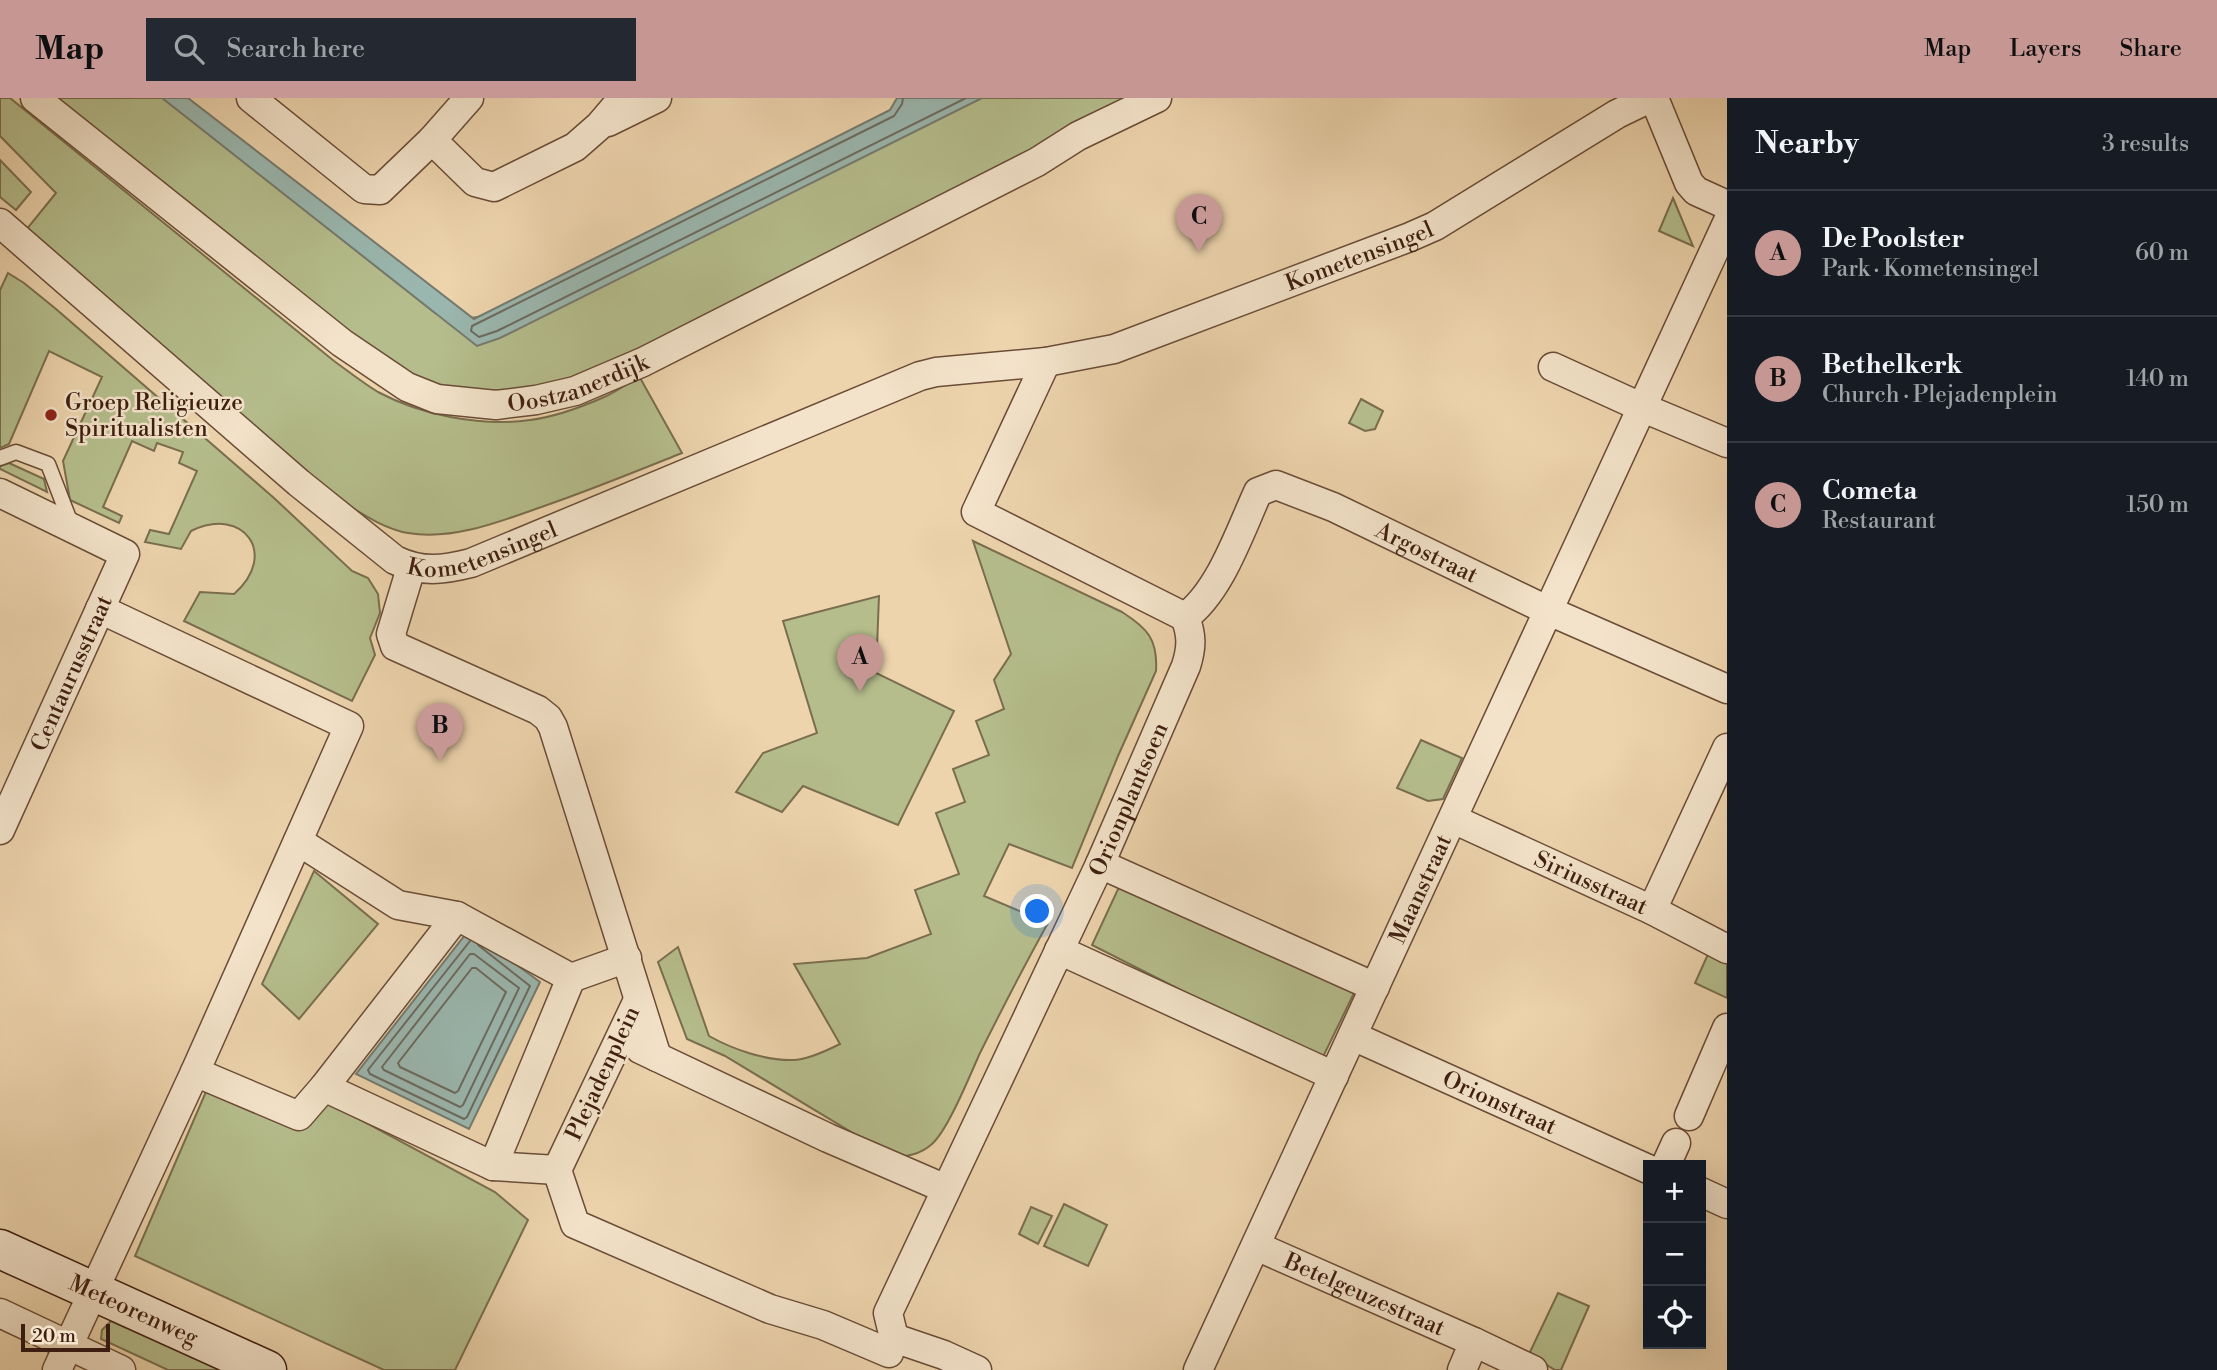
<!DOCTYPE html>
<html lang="en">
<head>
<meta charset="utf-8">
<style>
  :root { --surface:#171b24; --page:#242831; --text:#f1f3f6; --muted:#9ea1a6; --line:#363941; --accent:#c59692 }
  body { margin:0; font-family:"Libre Bodoni",serif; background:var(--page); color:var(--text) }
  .controls { position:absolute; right:21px; bottom:21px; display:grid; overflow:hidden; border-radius:0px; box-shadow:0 7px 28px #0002 }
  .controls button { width:63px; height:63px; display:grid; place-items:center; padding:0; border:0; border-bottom:2px solid var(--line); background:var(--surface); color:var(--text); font:35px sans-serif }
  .scale { position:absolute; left:21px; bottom:18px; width:89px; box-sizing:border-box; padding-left:7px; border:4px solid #3e1e10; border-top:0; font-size:19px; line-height:24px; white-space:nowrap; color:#3e1e10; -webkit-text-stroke:5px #f3e3ca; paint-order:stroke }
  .you { position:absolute; left:1038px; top:814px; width:24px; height:24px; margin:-18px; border:5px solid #fff; border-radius:50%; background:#1a73e8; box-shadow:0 0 0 10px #1a73e833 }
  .badge { display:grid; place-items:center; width:46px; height:46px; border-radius:50%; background:var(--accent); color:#111; font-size:23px; font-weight:700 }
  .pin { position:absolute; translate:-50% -58px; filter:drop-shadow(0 2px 4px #0008) }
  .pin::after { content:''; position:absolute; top:37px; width:24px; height:21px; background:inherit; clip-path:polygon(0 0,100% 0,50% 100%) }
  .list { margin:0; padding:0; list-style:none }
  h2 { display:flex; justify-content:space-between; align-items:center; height:91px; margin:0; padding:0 28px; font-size:30px }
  h2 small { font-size:23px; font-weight:400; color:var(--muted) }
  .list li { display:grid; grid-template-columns:46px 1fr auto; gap:21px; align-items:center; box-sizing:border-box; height:126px; padding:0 28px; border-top:2px solid var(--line) }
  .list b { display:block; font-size:26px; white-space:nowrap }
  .list p { margin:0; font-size:23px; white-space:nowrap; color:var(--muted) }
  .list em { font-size:23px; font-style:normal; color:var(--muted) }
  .icon { flex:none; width:38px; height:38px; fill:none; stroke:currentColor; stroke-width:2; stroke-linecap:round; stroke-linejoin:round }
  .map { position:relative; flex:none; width:1727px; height:1272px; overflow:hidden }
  header { display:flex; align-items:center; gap:42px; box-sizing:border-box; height:98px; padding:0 35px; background:var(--accent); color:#111 }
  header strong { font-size:33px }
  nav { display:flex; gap:38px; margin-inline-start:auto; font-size:24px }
  .search { width:490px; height:63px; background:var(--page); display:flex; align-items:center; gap:18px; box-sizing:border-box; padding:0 24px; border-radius:0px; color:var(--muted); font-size:26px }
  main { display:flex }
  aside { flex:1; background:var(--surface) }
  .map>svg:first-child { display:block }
</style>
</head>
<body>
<header>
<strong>Map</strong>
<div class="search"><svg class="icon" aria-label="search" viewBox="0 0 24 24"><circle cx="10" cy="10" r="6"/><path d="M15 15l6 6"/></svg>Search here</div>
<nav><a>Map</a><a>Layers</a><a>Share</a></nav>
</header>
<main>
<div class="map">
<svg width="1727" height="1272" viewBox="0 0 1727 1272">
  <rect width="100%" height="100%" fill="#edd4ad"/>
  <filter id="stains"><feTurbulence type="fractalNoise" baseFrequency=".00286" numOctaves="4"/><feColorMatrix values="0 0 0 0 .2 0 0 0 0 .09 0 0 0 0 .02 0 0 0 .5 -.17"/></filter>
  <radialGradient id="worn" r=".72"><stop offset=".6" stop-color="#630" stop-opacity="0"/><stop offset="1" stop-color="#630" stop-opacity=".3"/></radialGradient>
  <!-- green -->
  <g fill="#b5bd8c" stroke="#7a6e4e" stroke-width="2">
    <path d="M 0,0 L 10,0 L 334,263 C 348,273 363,285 378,294 C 421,317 481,329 530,322 C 554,319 579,310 602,300 C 615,295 627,286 639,278 L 682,355 C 637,373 593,391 547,407 C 504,422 454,443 408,435 C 384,431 361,415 341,403 L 17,143 L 56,95 L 0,38 Z"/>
    <path d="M 56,0 L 164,0 L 435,215 C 462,226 485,218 512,211 L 938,0 L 1139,0 L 584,280 L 499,296 L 433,286 L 403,277 Z"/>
    <path d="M 0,62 L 31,94 L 16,112 L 0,99 Z"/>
    <path d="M 1673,100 L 1693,148 L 1659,133 Z"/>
    <path d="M 8,175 L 24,185 L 56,211 L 274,400 L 352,473 L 368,480 L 378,496 L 380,515 L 370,540 L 375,557 L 352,603 L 184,523 L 200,494 L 234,496 C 279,457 244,407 191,433 L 181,451 L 145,444 L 150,432 L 169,436 L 197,373 L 179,365 L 183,354 L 157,345 L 154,353 L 132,343 L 103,409 L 122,418 L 119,425 L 70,402 L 63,363 L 102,279 L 49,253 L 9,346 L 0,350 L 0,192 Z"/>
    <path d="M 1361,301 L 1383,313 L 1375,331 L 1365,333 L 1349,325 Z"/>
    <path d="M 9,365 L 44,381 L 47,394 L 0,371 L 0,368 Z"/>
    <path d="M 973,443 L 1122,514 C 1147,530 1158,541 1156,573 L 1118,658 L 1072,770 L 1009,746 L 984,798 L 1048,825 C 1024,868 1002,911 980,955 C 970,977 948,1032 932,1046 C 921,1056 905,1060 891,1058 L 725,958 L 687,941 L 658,864 L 678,849 L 709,938 C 732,951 766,963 793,962 C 807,962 828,952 840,946 L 794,866 L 867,860 L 931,836 L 915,792 L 959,776 L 936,715 L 965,704 L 953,671 L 989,657 L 976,623 L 1004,611 L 994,582 L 1011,556 Z"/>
    <path d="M 879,498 L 876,575 L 954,613 L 898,727 L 803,688 L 782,714 L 736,694 L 763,655 L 817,635 L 783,523 Z"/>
    <path d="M 1421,642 L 1462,660 L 1443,701 L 1428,703 L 1397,690 Z"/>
    <path d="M 314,773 L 378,826 L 299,921 L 262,886 Z"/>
    <path d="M 1119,789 L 1355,893 L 1321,963 L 1092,847 Z"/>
    <path d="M 1709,854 L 1727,864 L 1727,900 L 1695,885 Z"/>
    <path d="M 208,989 L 306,1028 L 322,1001 L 495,1094 L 528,1122 L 455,1272 L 384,1272 L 135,1158 Z"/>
    <path d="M 1064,1106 L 1107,1127 L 1088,1168 L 1044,1148 Z"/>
    <path d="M 1031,1109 L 1052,1118 L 1038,1146 L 1019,1136 Z"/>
    <path d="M 1558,1195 L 1589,1208 L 1561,1272 L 1555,1272 L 1529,1256 Z"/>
    <path d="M 111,1223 L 220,1272 L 168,1272 L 101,1241 L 102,1232 Z"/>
  </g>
  <!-- water -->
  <g fill="#9ab7af" stroke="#757a6f" stroke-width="2">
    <path d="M 162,0 L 188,0 L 474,221 L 890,12 L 897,0 L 982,0 L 500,240 L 477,248 Z"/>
    <path d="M 469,832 L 540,884 L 469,1031 L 356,976 Z"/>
  </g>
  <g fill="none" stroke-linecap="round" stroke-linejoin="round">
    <!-- shore -->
    <g stroke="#6c6a60" stroke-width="2">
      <path d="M 903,0 L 902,6 L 894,18 L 472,228 L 471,233 L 479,239 L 497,233 L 966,0"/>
      <path d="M 470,843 L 368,972 L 370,976 L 464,1021 L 467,1019 L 530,888 L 478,847"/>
      <path d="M 470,856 L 474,856 L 519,890 L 463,1007 L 460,1009 L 384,972 L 382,969 Z"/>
      <path d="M 472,870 L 476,870 L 506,894 L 458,993 L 455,995 L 400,969 L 398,965 Z"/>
    </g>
    <defs>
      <path id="lane" d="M 0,360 L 16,354 L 48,366 L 72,428"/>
      <g id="street">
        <path id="s1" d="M 35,0 L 342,245 L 407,289 L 437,301 L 496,307 L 536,302 L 575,293 L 643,264 L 1037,64 L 1078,38 L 1157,0"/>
        <path d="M 251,0 L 364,91 L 380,92 L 432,42 L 469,0"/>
        <path d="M 1654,0 L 1689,85 L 1696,93 L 1727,107"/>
        <path d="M 608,24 L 657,0"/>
        <path d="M 432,42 L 475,84 L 494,89 L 575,49 L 599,28 L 623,0"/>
        <path id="s2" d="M 0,125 L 299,385 L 395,462 C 422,475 443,472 471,465 L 920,278 L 936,274 L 1046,264 L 1114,251 L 1410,139 L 1435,128 L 1617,16 L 1650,0"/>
        <path d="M 1553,269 L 1641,309 L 1727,345"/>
        <path d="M 0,395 L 125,456 L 0,732"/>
        <path d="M 411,470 L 391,536 L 395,548 L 538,612 L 548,620 L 553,629 L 657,959"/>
        <path id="s3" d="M 1185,519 C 1220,494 1240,433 1258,394 L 1276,387 L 1333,409 L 1549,513 L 1727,591"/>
        <path id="s4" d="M 1453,721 L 1652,812 L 1727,851"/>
        <path d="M 298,743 L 398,807 L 457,818 L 571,880"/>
        <path d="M 1100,766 L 1375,889"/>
        <path d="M 1652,812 L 1727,650"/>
        <path d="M 1059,852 L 1334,978"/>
        <path d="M 638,902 L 557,1072 L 575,1126 L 770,1211 L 823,1227 L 889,1255"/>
        <path id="s5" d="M 1353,938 L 1648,1071"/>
        <path d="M 640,951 L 828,1040 L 946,1091"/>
        <path d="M 195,974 L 299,1018 L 324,989 L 493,1068 L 557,1072"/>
        <path d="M 324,989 L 457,818"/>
        <path d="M 1689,1018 L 1727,930"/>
        <path d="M 1666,1067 L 1676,1045"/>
        <path d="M 493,1068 L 571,880 L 627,860"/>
        <path d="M 1701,1094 L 1727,1106"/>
        <path id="s6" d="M 1256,1148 L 1474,1244"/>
        <path d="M 0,1215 L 121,1272"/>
        <path id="s7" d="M 894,1240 L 888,1215 L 1100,766 L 1186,568 C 1192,549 1192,537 1185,519 L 976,414 L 1046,264"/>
        <path d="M 894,1240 L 944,1257 L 977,1272"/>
        <path d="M 57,1272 L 195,974 L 349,628 L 100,511"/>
        <path id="s8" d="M 1198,1272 L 1727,125"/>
        <path d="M 1462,1272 L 1474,1244 L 1533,1272"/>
      </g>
      <g id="secondary">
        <path id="s9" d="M 0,1151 L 267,1272"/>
      </g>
    </defs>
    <!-- lane casing -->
    <use href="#lane" stroke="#6a4c37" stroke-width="17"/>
    <!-- street casing -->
    <use href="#street" stroke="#6a4c37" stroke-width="31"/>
    <!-- secondary casing -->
    <use href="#secondary" stroke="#3e1e10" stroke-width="41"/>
    <!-- lane -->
    <use href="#lane" stroke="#f3e3ca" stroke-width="14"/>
    <!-- street -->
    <use href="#street" stroke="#f3e3ca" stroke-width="28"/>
    <!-- secondary -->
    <use href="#secondary" stroke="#f3e3ca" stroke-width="38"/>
  </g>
  <!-- markers -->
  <circle fill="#8f2418" stroke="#f3e3ca" stroke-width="2.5" cx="51" cy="317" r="7"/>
  <g text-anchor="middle" stroke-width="5" stroke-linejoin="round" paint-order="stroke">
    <!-- street labels -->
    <g font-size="23" fill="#3e1e10" stroke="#f3e3ca">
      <text dy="8" stroke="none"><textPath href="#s2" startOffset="1542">Kometensingel</textPath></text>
      <text dy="8" stroke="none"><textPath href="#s1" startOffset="648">Oostzanerdijk</textPath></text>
      <text dy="8" stroke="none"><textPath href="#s2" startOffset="611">Kometensingel</textPath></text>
      <text dy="8" stroke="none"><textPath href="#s3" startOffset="331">Argostraat</textPath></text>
      <text transform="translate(71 575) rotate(-66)" y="8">Centaurusstraat</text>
      <text dy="8" stroke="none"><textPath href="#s7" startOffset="593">Orionplantsoen</textPath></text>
      <text dy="8" stroke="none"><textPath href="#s4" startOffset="152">Siriusstraat</textPath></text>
      <text dy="8" stroke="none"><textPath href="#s8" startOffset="530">Maanstraat</textPath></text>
      <text transform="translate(602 975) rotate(-65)" y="8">Plejadenplein</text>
      <text dy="8" stroke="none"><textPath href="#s5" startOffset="161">Orionstraat</textPath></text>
      <text dy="8" stroke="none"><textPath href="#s6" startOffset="119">Betelgeuzestraat</textPath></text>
      <text dy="8" stroke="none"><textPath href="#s9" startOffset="147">Meteorenweg</textPath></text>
    </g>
    <!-- poi labels -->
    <g font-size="23" fill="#3e1e10" stroke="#f3e3ca" text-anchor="start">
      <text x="65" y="312">Groep Religieuze<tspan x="65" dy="26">Spiritualisten</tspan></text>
    </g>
  </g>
  <rect width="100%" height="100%" filter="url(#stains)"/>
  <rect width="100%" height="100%" fill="url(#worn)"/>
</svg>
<div class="controls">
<button>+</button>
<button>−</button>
<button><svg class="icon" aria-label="locate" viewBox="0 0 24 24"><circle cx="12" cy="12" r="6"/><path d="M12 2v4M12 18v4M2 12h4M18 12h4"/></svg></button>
</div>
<div class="scale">20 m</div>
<div class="you"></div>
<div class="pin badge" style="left:860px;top:594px">A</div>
<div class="pin badge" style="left:440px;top:663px">B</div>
<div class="pin badge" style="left:1199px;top:154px">C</div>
</div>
<aside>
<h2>Nearby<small>3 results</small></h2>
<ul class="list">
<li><span class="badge">A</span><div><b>De Poolster</b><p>Park · Kometensingel</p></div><em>60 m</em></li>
<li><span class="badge">B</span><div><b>Bethelkerk</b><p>Church · Plejadenplein</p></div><em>140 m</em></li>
<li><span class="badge">C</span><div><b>Cometa</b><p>Restaurant</p></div><em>150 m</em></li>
</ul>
</aside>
</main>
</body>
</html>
